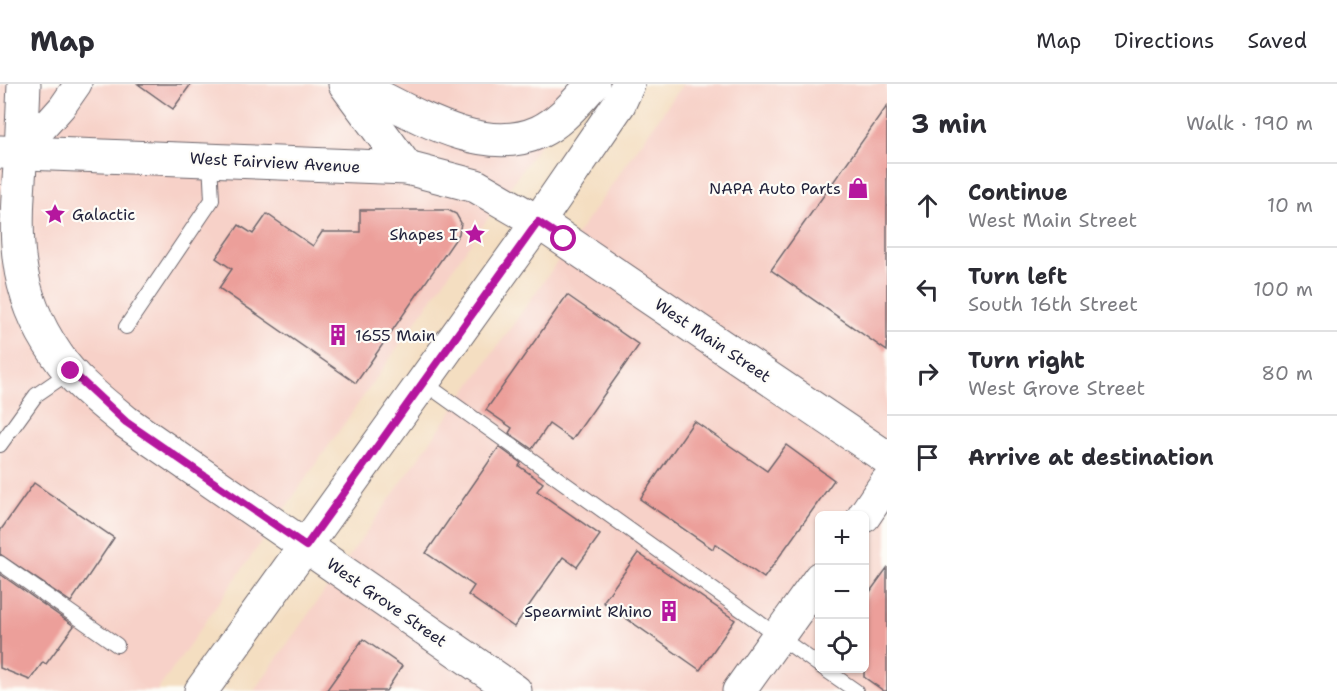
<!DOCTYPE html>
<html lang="en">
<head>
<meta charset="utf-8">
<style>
  :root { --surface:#fff; --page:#f2f2f3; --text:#2b2b33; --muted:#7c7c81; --line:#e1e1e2 }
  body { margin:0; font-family:"Shantell Sans",sans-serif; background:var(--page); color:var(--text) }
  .controls { position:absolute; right:18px; bottom:18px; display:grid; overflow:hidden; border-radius:9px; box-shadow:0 2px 4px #0004 }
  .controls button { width:54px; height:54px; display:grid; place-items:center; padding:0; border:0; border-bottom:2px solid var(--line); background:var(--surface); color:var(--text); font:30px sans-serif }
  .stop { position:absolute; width:18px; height:18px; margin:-14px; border:4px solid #b5179e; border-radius:50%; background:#fff }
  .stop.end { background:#b5179e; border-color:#fff; box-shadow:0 2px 6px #0008 }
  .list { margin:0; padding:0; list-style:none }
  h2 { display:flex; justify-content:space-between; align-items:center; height:78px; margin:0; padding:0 24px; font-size:26px }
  h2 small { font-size:20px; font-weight:400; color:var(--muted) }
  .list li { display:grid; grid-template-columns:39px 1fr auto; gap:18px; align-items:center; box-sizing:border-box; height:84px; padding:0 24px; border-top:2px solid var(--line) }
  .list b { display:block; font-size:22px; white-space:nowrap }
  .list p { margin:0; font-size:20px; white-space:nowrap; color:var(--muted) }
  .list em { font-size:20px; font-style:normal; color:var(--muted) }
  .icon { flex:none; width:33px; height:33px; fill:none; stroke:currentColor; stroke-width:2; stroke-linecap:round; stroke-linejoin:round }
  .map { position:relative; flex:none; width:887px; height:607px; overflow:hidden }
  header { display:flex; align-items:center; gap:36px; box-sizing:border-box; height:84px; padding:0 30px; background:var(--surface); border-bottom:2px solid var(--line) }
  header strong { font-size:28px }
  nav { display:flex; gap:33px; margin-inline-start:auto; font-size:21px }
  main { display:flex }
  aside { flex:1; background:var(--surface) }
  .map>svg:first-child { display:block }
</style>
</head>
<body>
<header>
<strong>Map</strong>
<nav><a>Map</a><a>Directions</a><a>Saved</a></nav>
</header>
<main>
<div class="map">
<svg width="887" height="607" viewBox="0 0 887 607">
  <rect width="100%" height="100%" fill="#fdfcf7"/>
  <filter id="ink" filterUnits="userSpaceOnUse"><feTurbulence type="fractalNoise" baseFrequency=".0167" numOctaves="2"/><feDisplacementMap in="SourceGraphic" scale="12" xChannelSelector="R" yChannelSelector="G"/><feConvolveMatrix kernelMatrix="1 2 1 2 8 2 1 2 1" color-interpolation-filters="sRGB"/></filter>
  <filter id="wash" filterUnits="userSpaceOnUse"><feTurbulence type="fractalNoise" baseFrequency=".008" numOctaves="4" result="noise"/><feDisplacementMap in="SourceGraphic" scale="24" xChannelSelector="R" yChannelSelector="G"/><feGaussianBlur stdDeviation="1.35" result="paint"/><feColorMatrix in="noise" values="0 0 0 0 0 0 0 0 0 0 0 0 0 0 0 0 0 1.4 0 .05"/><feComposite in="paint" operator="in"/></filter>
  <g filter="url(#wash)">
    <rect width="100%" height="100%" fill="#f4dec1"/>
    <!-- built -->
    <g fill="#f7d1c8" fill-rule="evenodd">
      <path d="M 0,0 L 582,0 L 157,607 L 0,607 Z"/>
      <path d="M 683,0 L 887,0 L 887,607 L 254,607 ZM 820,432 L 864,432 L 864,584 L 820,584 Z"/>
    </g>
    <g id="blocks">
      <!-- building -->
      <g fill="#ec9f9a">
        <path d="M 138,0 L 191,0 L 173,25 Z"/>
        <path d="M 887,22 L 887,267 L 771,186 Z"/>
        <path d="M 360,126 L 448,126 L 456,130 L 461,139 L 459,150 L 356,299 L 219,204 L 232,185 L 216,174 L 239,141 L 253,150 L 267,130 L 313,162 L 322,148 L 360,148 Z"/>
        <path d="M 567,211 L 639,261 L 572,356 L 549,340 L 532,365 L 509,349 L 512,344 L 486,326 Z"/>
        <path d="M 694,337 L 767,387 L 786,361 L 834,396 L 764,494 L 715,460 L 713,465 L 640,415 Z"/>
        <path d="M 499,363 L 521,379 L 519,382 L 543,399 L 537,407 L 600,451 L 577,483 L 563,473 L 514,543 L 468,511 L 474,502 L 426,469 Z"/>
        <path d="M 34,399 L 114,454 L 71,518 L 0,470 L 0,447 Z"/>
        <path d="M 638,469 L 735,536 L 700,586 L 603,518 Z"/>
        <path d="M 887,484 L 887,607 L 884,607 L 864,593 L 864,516 Z"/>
        <path d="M 0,490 L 74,542 L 46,580 L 43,578 L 30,596 L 0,584 Z"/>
        <path d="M 363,555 L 402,582 L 386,607 L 326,607 Z"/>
      </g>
    </g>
  </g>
  <g filter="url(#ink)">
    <use href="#blocks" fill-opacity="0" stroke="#6c646a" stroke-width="1.5"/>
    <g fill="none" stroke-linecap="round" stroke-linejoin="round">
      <defs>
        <g id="service">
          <path d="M 126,243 L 212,116 L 210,77"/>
          <path d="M 423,298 L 820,582"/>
          <path d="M 0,361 L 36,311 L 71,287"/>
          <path d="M 0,479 L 117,561"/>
          <path d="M 823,584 L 856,607"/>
        </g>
        <path id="minor" d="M 21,69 L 62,23 L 78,0"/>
        <path id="tertiary" d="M 21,69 C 15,146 10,204 57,271 C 74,297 102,318 126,338 L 515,607"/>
        <g id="secondary">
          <path d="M 345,0 L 407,84"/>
          <path d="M 354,0 C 407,25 480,75 539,48 C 561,38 577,17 593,0"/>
          <path d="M 0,68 L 407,84 L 476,102 L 538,138 L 887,374"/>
          <path d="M 21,69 L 24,0"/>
          <path d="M 864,432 L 887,398"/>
          <path d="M 201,607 L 538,138 L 619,20 L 628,0"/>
          <path d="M 739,607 L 820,494"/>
        </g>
      </defs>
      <!-- service casing -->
      <use href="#service" stroke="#6c646a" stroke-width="16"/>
      <!-- minor casing -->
      <use href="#minor" stroke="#6c646a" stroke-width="29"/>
      <!-- tertiary casing -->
      <use href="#tertiary" stroke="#6c646a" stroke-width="35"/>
      <!-- secondary casing -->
      <use href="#secondary" stroke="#6c646a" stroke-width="35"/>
      <!-- service -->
      <use href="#service" stroke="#fff" stroke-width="14"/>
      <!-- minor -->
      <use href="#minor" stroke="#fff" stroke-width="27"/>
      <!-- tertiary -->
      <use href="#tertiary" stroke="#fff" stroke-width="33"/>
      <!-- secondary -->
      <use href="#secondary" stroke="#fff" stroke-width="33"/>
    </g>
  </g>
  <g fill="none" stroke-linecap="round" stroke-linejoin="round" filter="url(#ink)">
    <!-- route -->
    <path stroke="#b5179e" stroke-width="8" d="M 71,287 L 126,338 L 306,462 L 538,138 L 564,155"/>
  </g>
  <!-- icons -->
  <defs>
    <symbol id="shop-bare" viewBox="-9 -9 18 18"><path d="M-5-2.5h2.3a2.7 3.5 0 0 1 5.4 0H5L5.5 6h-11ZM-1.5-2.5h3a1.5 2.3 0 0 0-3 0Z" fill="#b5179e" stroke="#fdfcf7" stroke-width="2.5" paint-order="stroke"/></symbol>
    <symbol id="sight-bare" viewBox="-9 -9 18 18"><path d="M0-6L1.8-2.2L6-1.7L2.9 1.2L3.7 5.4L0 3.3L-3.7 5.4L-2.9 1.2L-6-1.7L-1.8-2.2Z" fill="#b5179e" stroke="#fdfcf7" stroke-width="2.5" paint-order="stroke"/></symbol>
    <symbol id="building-bare" viewBox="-9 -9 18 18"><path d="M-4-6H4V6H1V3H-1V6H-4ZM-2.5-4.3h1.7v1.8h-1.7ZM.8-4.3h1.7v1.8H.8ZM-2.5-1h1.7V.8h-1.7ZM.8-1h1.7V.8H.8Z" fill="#b5179e" stroke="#fdfcf7" stroke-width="2.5" paint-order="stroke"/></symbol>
  </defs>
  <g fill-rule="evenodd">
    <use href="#shop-bare" x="843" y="89" width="30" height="30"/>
    <use href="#sight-bare" x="40" y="115" width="30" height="30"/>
    <use href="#sight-bare" x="460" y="135" width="30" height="30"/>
    <use href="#building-bare" x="323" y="236" width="30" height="30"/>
    <use href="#building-bare" x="654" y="512" width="30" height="30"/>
  </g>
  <g text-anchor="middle" stroke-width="4.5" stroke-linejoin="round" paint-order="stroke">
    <!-- street labels -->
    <g font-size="16" fill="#22223b" stroke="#fdfcf7">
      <text transform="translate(275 78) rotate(3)" y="6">West Fairview Avenue</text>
      <text transform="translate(713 256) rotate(34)" y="6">West Main Street</text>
      <text transform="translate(387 518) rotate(35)" y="6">West Grove Street</text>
    </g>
    <!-- poi labels -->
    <g font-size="16" fill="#22223b" stroke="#fdfcf7" text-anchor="end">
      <text x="841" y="110">NAPA Auto Parts</text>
      <text x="72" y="136" text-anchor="start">Galactic</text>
      <text x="458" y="156">Shapes I</text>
      <text x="355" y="257" text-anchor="start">1655 Main</text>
      <text x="652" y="533">Spearmint Rhino</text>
    </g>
  </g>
</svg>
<div class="controls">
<button>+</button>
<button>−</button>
<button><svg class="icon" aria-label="locate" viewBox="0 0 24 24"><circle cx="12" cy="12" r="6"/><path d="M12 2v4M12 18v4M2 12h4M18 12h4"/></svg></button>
</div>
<div class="stop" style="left:564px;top:155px"></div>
<div class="stop end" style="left:71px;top:287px"></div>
</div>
<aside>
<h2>3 min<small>Walk · 190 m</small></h2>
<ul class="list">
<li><svg class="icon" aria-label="ahead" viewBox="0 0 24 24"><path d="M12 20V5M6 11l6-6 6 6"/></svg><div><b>Continue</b><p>West Main Street</p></div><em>10 m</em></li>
<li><svg class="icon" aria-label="left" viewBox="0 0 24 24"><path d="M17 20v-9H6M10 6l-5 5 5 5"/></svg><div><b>Turn left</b><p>South 16th Street</p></div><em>100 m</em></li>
<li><svg class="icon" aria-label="right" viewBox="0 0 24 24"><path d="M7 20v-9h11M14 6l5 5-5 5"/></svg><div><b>Turn right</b><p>West Grove Street</p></div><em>80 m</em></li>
<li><svg class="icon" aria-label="arrive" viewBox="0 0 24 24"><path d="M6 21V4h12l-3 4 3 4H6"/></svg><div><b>Arrive at destination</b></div></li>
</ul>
</aside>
</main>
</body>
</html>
